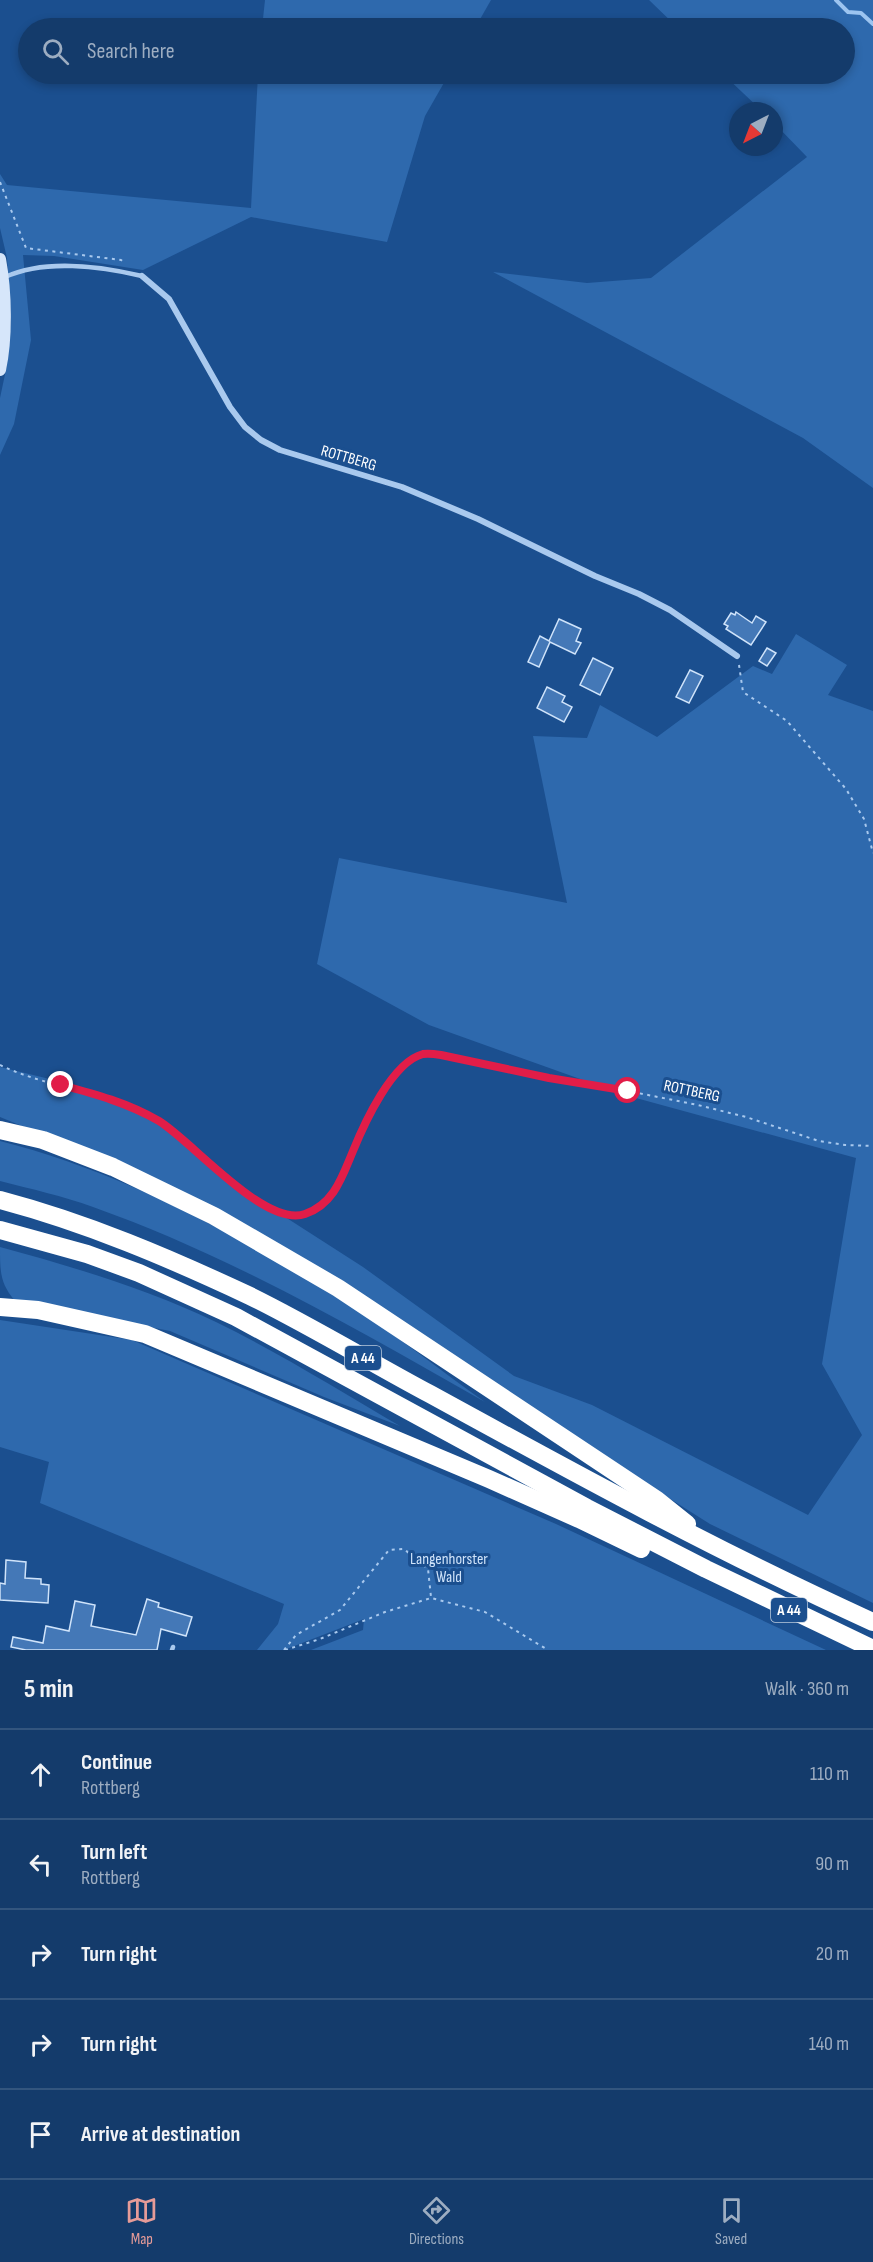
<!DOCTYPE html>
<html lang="en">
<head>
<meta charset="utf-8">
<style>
  :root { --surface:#143b6b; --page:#214673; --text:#f1f3f6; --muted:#9dadc1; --line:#33557e; --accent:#e69b98 }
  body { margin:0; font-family:"Sofia Sans Condensed",sans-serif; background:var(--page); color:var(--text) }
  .compass { position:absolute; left:729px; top:102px; width:54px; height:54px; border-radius:50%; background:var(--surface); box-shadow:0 3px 9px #0003; rotate:222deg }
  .stop { position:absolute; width:18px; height:18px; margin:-14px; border:4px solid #e11d48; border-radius:50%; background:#fff }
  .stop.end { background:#e11d48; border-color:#fff; box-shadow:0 2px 6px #0008 }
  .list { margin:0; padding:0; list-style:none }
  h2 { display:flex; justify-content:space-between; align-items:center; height:78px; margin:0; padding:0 24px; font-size:26px }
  h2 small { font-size:20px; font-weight:400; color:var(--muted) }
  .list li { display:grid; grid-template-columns:39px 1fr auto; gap:18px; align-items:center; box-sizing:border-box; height:90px; padding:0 24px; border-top:2px solid var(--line) }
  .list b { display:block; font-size:22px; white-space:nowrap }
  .list p { margin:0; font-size:20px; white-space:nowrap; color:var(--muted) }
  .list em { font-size:20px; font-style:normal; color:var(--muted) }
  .icon { flex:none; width:33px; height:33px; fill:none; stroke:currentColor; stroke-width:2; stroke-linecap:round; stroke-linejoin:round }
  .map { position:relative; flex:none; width:873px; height:1650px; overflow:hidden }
  .search { position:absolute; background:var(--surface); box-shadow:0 3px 9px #0003; left:18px; right:18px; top:18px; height:66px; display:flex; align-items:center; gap:15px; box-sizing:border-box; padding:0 21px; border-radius:33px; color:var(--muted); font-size:22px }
  .sheet { height:528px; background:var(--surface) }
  nav { display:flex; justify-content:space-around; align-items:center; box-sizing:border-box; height:84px; border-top:2px solid var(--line); background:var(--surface); font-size:16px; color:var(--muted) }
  nav a { display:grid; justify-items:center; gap:3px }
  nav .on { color:var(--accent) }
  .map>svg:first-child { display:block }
</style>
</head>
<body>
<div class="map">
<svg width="873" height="1650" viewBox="0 0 873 1650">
  <rect width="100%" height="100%" fill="#1b4f8f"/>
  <!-- green -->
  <g fill="#2e69ad">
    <path d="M 265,0 L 491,0 L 475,28 L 262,28 Z"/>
    <path d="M 649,0 L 873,0 L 873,488 L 803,438 L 493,272 L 587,283 L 651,278 L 807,157 L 774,123 L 774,111 L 762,111 L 723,74 L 844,74 L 844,28 L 678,28 Z"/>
    <path d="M 258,74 L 449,74 L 425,116 L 387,242 L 251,217 L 143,270 L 54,256 L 23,255 L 31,340 L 14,424 L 0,455 L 0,398 L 7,365 L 11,319 L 7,258 L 0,228 L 0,174 L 7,185 L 251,208 Z"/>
    <path d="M 796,634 L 847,665 L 828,695 L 873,711 L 873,1603 L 710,1524 L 510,1398 L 167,1186 L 0,1117 L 0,1067 L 62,1082 L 126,1103 L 164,1123 L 201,1151 L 251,1195 L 363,1267 L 514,1376 L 592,1405 L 808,1515 L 862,1435 L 822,1364 L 856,1158 L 625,1095 L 429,1025 L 317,964 L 339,858 L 567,903 L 533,736 L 587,738 L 600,705 L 657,737 L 753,666 L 772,674 Z"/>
    <path d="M 0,1141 C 126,1173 242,1237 352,1307 C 398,1336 441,1371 485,1402 C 358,1330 231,1256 93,1207 C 63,1196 31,1189 0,1181 Z"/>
    <path d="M 0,1247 C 74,1267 147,1289 216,1322 C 280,1353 340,1391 400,1426 L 324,1397 L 170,1331 L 15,1301 C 0,1283 0,1272 0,1247 Z"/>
    <path d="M 0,1320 L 132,1340 L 556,1524 L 826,1650 L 311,1650 L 363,1630 L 364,1619 L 284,1650 L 257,1650 L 278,1624 L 284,1604 L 40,1503 L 49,1462 L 0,1447 Z"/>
  </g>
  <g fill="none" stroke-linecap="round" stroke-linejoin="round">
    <!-- stream -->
    <path stroke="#9cc4f0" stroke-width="4" d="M 836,0 L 848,12 L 861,13 L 873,24"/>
  </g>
  <!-- building -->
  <g fill="#4478b7" stroke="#cfe3fa" stroke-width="1.5">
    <path d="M 736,612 L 752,623 L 756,616 L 766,622 L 751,645 L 726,629 L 728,626 L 724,624 L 731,613 L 735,615 Z"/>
    <path d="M 559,619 L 581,629 L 576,641 L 581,643 L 575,654 L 550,642 L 539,667 L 528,662 L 540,636 L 549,641 Z"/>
    <path d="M 767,648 L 776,653 L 767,666 L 759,661 Z"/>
    <path d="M 593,658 L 613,668 L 600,695 L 580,685 Z"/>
    <path d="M 690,670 L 703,676 L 689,703 L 676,697 Z"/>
    <path d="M 547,687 L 565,696 L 562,702 L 572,707 L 564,722 L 537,708 Z"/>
    <path d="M 6,1560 L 26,1562 L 25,1578 L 41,1579 L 41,1584 L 49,1585 L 48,1603 L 0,1600 L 0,1583 L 5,1584 Z"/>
    <path d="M 147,1599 L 159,1603 L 158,1607 L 192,1617 L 186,1636 L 161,1629 L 157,1650 L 26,1650 L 11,1647 L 13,1637 L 43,1643 L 46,1626 L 69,1631 L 75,1601 L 95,1605 L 91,1626 L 136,1635 Z"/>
  </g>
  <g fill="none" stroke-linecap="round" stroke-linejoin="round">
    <!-- path -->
    <g stroke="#a9c9ee" stroke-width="2" stroke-dasharray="3 4.5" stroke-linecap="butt">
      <path d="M 0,182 L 26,248 L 121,260 L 125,263"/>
      <path d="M 739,665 L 743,692 L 787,721 L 846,789 L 864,819 L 873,853"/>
      <path d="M 0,1065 C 52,1090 113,1091 162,1123 C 194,1145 260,1217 295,1216 C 317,1215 337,1192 345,1173 C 348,1166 349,1159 352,1152 C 364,1125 393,1062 423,1054 C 429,1053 435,1054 441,1055 L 550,1078 L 628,1091 L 698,1105 L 746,1117 L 819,1141 L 845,1145 L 873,1146"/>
      <path d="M 284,1650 L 296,1635 L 340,1610 L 389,1550 L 404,1549 L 428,1569 L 431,1597"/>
      <path d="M 285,1650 L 320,1639 L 385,1612 L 431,1598 L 485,1612 L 548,1650"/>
    </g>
    <!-- lane -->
    <g stroke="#a9c9ee" stroke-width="4.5">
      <path d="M 5,277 C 44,259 100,266 142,276"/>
      <path d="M 172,1650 L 173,1647"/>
    </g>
    <!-- street -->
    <path stroke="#a9c9ee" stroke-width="6" d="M 142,276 L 169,299 L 230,407 L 245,427 L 261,440 L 280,450 L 402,487 L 478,519 L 595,576 L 639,594 L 670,610 L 737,656"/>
    <!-- secondary -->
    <path stroke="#d6e6fa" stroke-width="12" d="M 0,259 C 6,292 7,337 0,370"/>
    <!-- highway -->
    <g stroke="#fff" stroke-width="18">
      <path d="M 0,1130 L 43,1140 L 113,1167 L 214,1216 L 338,1288 L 657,1500 L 687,1524"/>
      <path d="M 0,1200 C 87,1223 169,1258 250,1296 C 311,1326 370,1362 430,1394 C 576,1474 722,1554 873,1622"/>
      <path d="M 0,1230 L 87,1254 L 139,1273 L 236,1317 L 587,1508 L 706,1569 L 873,1649"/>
      <path d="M 0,1307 L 38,1310 L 145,1334 L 489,1479 L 579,1519 L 641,1549"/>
    </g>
  </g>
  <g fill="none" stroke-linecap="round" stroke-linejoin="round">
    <!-- route -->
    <path stroke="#e11d48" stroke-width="8" d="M 61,1085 C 95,1094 128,1103 159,1121 C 193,1142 265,1228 305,1214 C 334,1204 342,1177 353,1151 C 364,1124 392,1062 423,1054 C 429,1053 435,1054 441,1055 L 549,1078 L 628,1091"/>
  </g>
  <g text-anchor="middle" stroke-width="6" stroke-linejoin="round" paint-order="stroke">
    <!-- shield labels -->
    <g fill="#1b4f8f" stroke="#bbcadd" stroke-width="1.5">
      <rect x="345" y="1346" width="36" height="24" rx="4.5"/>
      <rect x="771" y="1598" width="36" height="24" rx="4.5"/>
    </g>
    <g font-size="15" font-weight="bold" fill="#fff">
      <text x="363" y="1363">A 44</text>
      <text x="789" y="1615">A 44</text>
    </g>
    <!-- street labels -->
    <g font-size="16" fill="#fff" stroke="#1b4f8f">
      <text transform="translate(349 457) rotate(16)" y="6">ROTTBERG</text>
      <text transform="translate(692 1090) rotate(12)" y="6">ROTTBERG</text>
    </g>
    <!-- park labels -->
    <g font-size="16" fill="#cfe3fa" stroke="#1b4f8f">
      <text x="449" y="1564">Langenhorster<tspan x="449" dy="18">Wald</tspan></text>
    </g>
  </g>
</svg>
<svg class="compass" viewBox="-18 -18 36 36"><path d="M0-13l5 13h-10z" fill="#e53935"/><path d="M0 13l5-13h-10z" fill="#9dadc1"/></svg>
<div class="stop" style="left:628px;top:1091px"></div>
<div class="stop end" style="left:61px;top:1085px"></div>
<div class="search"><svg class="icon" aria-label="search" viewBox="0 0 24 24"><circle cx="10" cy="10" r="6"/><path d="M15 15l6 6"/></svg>Search here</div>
</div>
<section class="sheet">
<h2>5 min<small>Walk · 360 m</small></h2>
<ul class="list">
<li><svg class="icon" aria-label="ahead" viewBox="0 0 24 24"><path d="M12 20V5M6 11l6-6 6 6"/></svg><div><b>Continue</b><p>Rottberg</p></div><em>110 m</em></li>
<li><svg class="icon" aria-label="left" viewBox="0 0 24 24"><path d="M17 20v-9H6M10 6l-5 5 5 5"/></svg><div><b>Turn left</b><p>Rottberg</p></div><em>90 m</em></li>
<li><svg class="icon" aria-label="right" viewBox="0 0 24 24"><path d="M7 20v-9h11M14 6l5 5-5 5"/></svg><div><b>Turn right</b></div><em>20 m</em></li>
<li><svg class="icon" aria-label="right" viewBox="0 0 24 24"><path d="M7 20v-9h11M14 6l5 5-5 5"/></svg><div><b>Turn right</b></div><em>140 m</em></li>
<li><svg class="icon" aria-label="arrive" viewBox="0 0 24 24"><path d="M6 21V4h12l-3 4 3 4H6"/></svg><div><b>Arrive at destination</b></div></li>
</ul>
</section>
<nav>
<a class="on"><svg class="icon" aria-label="map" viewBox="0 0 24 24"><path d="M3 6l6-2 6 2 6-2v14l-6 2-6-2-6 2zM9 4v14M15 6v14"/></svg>Map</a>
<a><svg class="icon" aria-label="directions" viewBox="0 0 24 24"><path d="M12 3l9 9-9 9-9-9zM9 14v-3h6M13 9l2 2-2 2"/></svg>Directions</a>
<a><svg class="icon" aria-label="saved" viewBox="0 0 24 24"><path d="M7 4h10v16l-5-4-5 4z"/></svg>Saved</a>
</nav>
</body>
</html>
